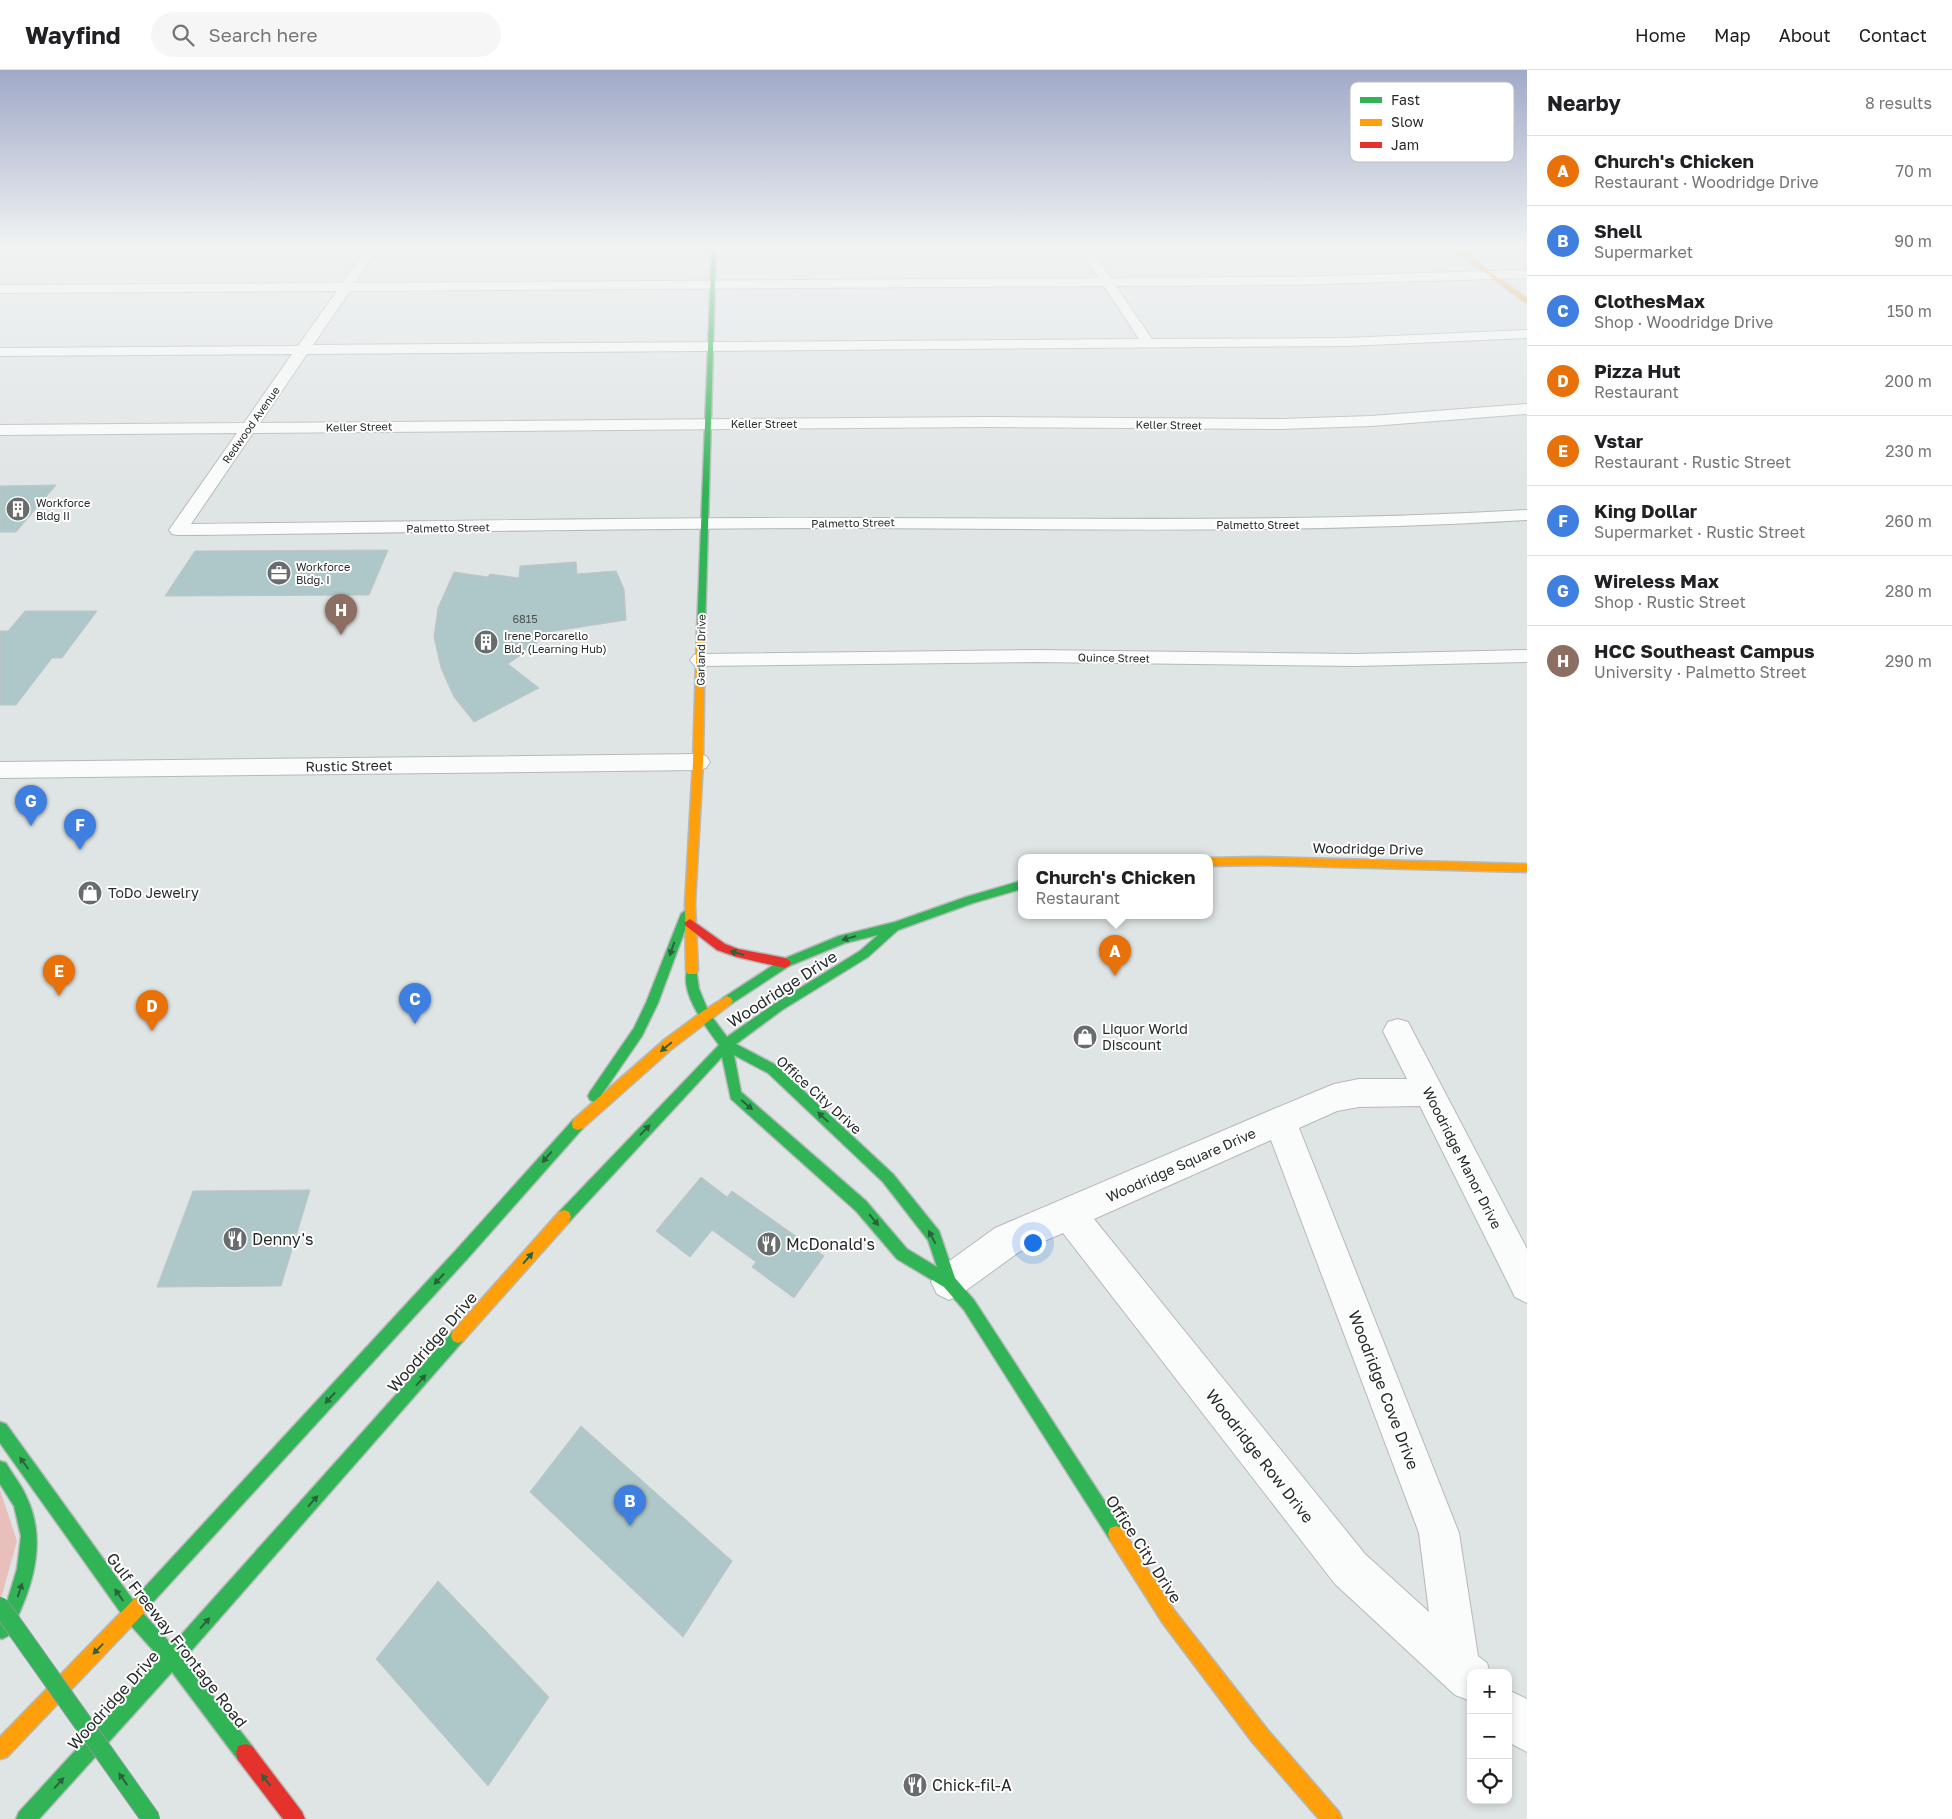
<!DOCTYPE html>
<html lang="en">
<head>
<meta charset="utf-8">
<style>
  :root { --surface:#fff; --page:#f6f6f6; --text:#202124; --muted:#757577; --line:#e0e0e0; --accent:#1a73e8 }
  body { margin:0; font-family:"Golos Text",sans-serif; background:var(--page); color:var(--text) }
  .controls { position:absolute; right:15px; bottom:15px; display:grid; overflow:hidden; border-radius:10px; box-shadow:0 2px 8px #0003 }
  .controls button { width:45px; height:45px; display:grid; place-items:center; padding:0; border:0; border-bottom:1px solid var(--line); background:var(--surface); color:var(--text); font:25px sans-serif }
  .you { position:absolute; left:1032px; top:1172px; width:18px; height:18px; margin:-12px; border:4px solid #fff; border-radius:50%; background:#1a73e8; box-shadow:0 0 0 8px #1a73e833 }
  .badge { display:grid; place-items:center; width:32px; height:32px; border-radius:50%; background:var(--accent); color:#fff; font-size:16px; font-weight:700 }
  .pin { position:absolute; translate:-50% -41px; filter:drop-shadow(0 1px 2px #0008) }
  .pin::after { content:''; position:absolute; top:26px; width:18px; height:15px; background:inherit; clip-path:polygon(0 0,100% 0,50% 100%) }
  .popup { position:absolute; left:1018px; top:784px; width:195px; height:65px; box-sizing:border-box; display:grid; place-content:center; border-radius:10px; background:var(--surface); filter:drop-shadow(0 1px 4px #0005); font-size:16px; white-space:nowrap; color:var(--muted) }
  .popup b { font-size:19px; color:var(--text) }
  .popup::after { content:''; position:absolute; left:50%; top:100%; margin-left:-10px; border:10px solid transparent; border-top-color:var(--surface) }
  .list { margin:0; padding:0; list-style:none }
  h2 { display:flex; justify-content:space-between; align-items:center; height:65px; margin:0; padding:0 20px; font-size:21px }
  h2 small { font-size:16px; font-weight:400; color:var(--muted) }
  .list li { display:grid; grid-template-columns:32px 1fr auto; gap:15px; align-items:center; box-sizing:border-box; height:70px; padding:0 20px; border-top:1px solid var(--line) }
  .list b { display:block; font-size:19px; white-space:nowrap }
  .list p { margin:0; font-size:16px; white-space:nowrap; color:var(--muted) }
  .list em { font-size:16px; font-style:normal; color:var(--muted) }
  .icon { flex:none; width:28px; height:28px; fill:none; stroke:currentColor; stroke-width:2; stroke-linecap:round; stroke-linejoin:round }
  .map { position:relative; flex:none; width:1527px; height:1749px; overflow:hidden }
  header { display:flex; align-items:center; gap:30px; box-sizing:border-box; height:70px; padding:0 25px; background:var(--surface); border-bottom:1px solid var(--line) }
  header strong { font-size:24px }
  nav { display:flex; gap:28px; margin-inline-start:auto; font-size:18px }
  .search { width:350px; height:45px; background:var(--page); display:flex; align-items:center; gap:12px; box-sizing:border-box; padding:0 18px; border-radius:28px; color:var(--muted); font-size:19px }
  main { display:flex }
  aside { flex:1; background:var(--surface) }
  .map>svg:first-child { display:block }
</style>
</head>
<body>
<header>
<strong>Wayfind</strong>
<div class="search"><svg class="icon" aria-label="search" viewBox="0 0 24 24"><circle cx="10" cy="10" r="6"/><path d="M15 15l6 6"/></svg>Search here</div>
<nav><a>Home</a><a>Map</a><a>About</a><a>Contact</a></nav>
</header>
<main>
<div class="map">
<svg width="1527" height="1749" viewBox="0 0 1527 1749">
  <rect width="100%" height="100%" fill="#dfe4e4"/>
  <!-- green -->
  <path fill="#e9bfbc" d="M 0,1420 L 17,1471 L 0,1532 Z"/>
  <!-- building -->
  <g fill="#aec8c9" stroke="#c0c4c4">
    <path d="M 56,415 L 16,462 L 0,462 L 0,416 Z"/>
    <path d="M 388,480 L 369,525 L 165,526 L 195,481 Z"/>
    <path d="M 576,492 L 577,504 L 616,501 L 624,519 L 626,550 L 542,563 L 536,574 L 508,594 L 539,618 L 474,652 L 454,627 L 441,598 L 434,567 L 438,538 L 454,502 L 488,507 L 490,504 L 519,508 L 520,496 Z"/>
    <path d="M 25,541 L 97,541 L 62,588 L 52,588 L 16,635 L 0,635 L 0,561 L 8,561 Z"/>
    <path d="M 701,1107 L 727,1127 L 732,1121 L 824,1186 L 794,1228 L 752,1197 L 756,1192 L 712,1160 L 690,1187 L 656,1161 Z"/>
    <path d="M 310,1120 L 281,1216 L 157,1217 L 193,1121 Z"/>
    <path d="M 581,1356 L 732,1491 L 683,1567 L 530,1422 Z"/>
    <path d="M 438,1511 L 549,1627 L 488,1716 L 376,1589 Z"/>
  </g>
  <g fill="none" stroke-linecap="round" stroke-linejoin="round">
    <defs>
      <g id="street">
        <path d="M 369,175 L 381,175 L 355,213 L 1099,208 L 1077,175 L 1089,175 L 1111,208 L 1291,207 L 1527,200 L 1527,208 L 1291,215 L 1116,216 L 1152,269 L 1347,268 L 1527,260 L 1527,268 L 1347,276 L 307,284 L 260,353 L 990,347 L 1281,349 L 1371,346 L 1527,334 L 1527,344 L 1371,356 L 1281,359 L 990,357 L 253,363 L 191,454 C 415,452 639,447 862,448 C 1084,448 1306,453 1527,440 L 1527,450 C 1303,464 1080,459 856,458 C 630,458 404,463 178,465 L 172,464 L 169,460 L 237,363 L 0,365 L 0,355 L 244,353 L 292,284 L 0,286 L 0,278 L 298,276 L 337,221 L 0,223 L 0,215 L 342,213 ZM 1104,216 L 1139,269 L 313,275 L 350,221 Z"/>
        <path d="M 1035,580 L 1355,584 L 1527,580 L 1527,592 L 1355,596 L 1035,592 L 701,596 L 694,595 L 690,590 L 694,585 L 701,584 Z"/>
        <path d="M 698,684 L 706,686 L 710,692 L 706,698 L 698,700 L 0,708 L 0,692 Z"/>
        <path d="M 1398,949 L 1408,952 L 1527,1179 L 1527,1233 L 1515,1227 L 1420,1036 L 1359,1037 L 1337,1041 L 1299,1058 L 1459,1463 L 1478,1586 L 1487,1593 L 1490,1603 L 1471,1603 L 1471,1631 L 1455,1625 L 1335,1514 L 1063,1163 L 1019,1182 L 961,1224 L 949,1230 L 937,1224 L 931,1212 L 937,1200 L 995,1158 L 1269,1041 L 1334,1014 L 1359,1009 L 1407,1009 L 1383,961 L 1388,952 ZM 1271,1070 L 1419,1463 L 1429,1542 L 1365,1484 L 1094,1149 Z"/>
        <path d="M 1508,1620 L 1527,1629 L 1527,1682 L 1508,1672 Z"/>
      </g>
      <g id="fast">
        <path d="M 712,175 L 716,175 L 705,560 L 701,563 L 697,560 Z"/>
        <path d="M 1021,811 L 1021,819 L 973,833 L 898,860 L 868,887 L 782,940 L 736,974 L 776,995 L 893,1104 L 939,1161 L 955,1208 L 974,1230 L 1122,1458 L 1124,1464 L 1122,1470 L 1116,1472 L 1110,1470 L 964,1240 L 944,1217 L 897,1189 L 856,1141 L 731,1029 L 722,987 L 569,1152 L 564,1154 L 559,1152 L 557,1147 L 559,1142 L 719,975 C 706,957 678,921 688,898 L 696,898 L 699,919 L 709,943 L 727,967 L 774,934 L 860,881 L 878,865 L 845,873 L 789,896 L 731,934 L 727,936 L 723,934 L 721,931 L 723,928 L 781,890 L 839,866 L 895,852 L 966,827 ZM 734,985 L 768,1003 L 883,1112 L 928,1170 L 937,1197 L 907,1179 L 866,1131 L 741,1022 Z"/>
        <path d="M 686,840 L 691,844 L 658,933 L 642,966 L 598,1030 L 594,1032 L 590,1030 L 588,1026 L 590,1022 L 634,958 L 646,933 L 681,844 Z"/>
        <path d="M 578,1048 L 583,1050 L 584,1054 L 583,1058 L 468,1188 L 143,1543 L 172,1575 L 453,1261 L 458,1259 L 463,1261 L 465,1266 L 463,1271 L 184,1589 L 252,1676 L 254,1683 L 252,1690 L 245,1692 L 238,1690 L 172,1602 L 39,1749 L 16,1749 L 19,1742 L 160,1588 L 126,1550 L 0,1373 L 0,1352 L 6,1354 L 133,1530 L 458,1178 L 573,1050 Z"/>
        <path d="M 0,1391 L 6,1393 C 12,1404 21,1414 26,1426 C 49,1473 31,1523 8,1566 L 2,1569 L 0,1568 L 0,1546 L 8,1529 L 17,1499 L 21,1466 L 14,1436 L 0,1414 Z"/>
      </g>
      <g id="slow">
        <path d="M 1448,175 L 1453,175 L 1527,229 L 1527,233 Z"/>
        <path d="M 701,557 L 705,560 L 703,692 L 695,834 L 698,901 L 696,904 L 688,904 L 686,901 L 685,834 L 693,692 L 697,560 Z"/>
        <path d="M 1258,787 L 1527,794 L 1527,802 L 1258,795 L 1209,796 L 1209,788 Z"/>
        <path d="M 727,926 L 731,928 L 733,931 L 731,934 L 673,978 L 583,1058 L 578,1060 L 573,1058 L 572,1054 L 573,1050 L 664,970 L 703,941 Z"/>
        <path d="M 564,1140 L 569,1142 L 571,1147 L 569,1152 L 463,1271 L 458,1273 L 453,1271 L 451,1266 L 453,1261 L 559,1142 Z"/>
        <path d="M 1116,1456 L 1122,1458 L 1174,1540 L 1267,1659 L 1339,1742 L 1342,1749 L 1319,1749 L 1253,1673 L 1162,1552 L 1110,1470 L 1108,1464 L 1110,1458 Z"/>
        <path d="M 139,1527 L 145,1530 L 148,1536 L 145,1542 L 7,1687 L 0,1689 L 0,1667 L 133,1530 Z"/>
      </g>
      <g id="jam">
        <path d="M 690,849 L 725,874 L 738,879 L 785,888 L 789,890 L 791,893 L 789,896 L 785,898 L 737,887 L 717,880 L 686,856 L 684,853 Z"/>
        <path d="M 245,1674 L 252,1676 L 302,1742 L 305,1749 L 283,1749 L 238,1690 L 236,1683 L 238,1676 Z"/>
      </g>
    </defs>
    <!-- street casing -->
    <use href="#street" stroke="#b5b9b9" stroke-width="2"/>
    <!-- fast casing -->
    <use href="#fast" stroke="#b5b9b9" stroke-width="3"/>
    <!-- slow casing -->
    <use href="#slow" stroke="#b5b9b9" stroke-width="3"/>
    <!-- jam casing -->
    <use href="#jam" stroke="#b5b9b9" stroke-width="3"/>
    <!-- street -->
    <use href="#street" fill="#fafbfb" fill-rule="evenodd"/>
    <!-- fast -->
    <use href="#fast" fill="#30b455" fill-rule="evenodd"/>
    <!-- slow -->
    <use href="#slow" fill="#ff9f0a" fill-rule="evenodd"/>
    <!-- jam -->
    <use href="#jam" fill="#e5322d" fill-rule="evenodd"/>
    <defs>
      <path id="fast-bridge" d="M 0,1536 L 151,1749"/>
    </defs>
    <!-- fast-bridge casing -->
    <use href="#fast-bridge" stroke="#889b9c" stroke-width="20" stroke-linecap="butt"/>
    <!-- fast-bridge -->
    <use href="#fast-bridge" stroke="#30b455" stroke-width="18"/>
  </g>
  <!-- one-way arrows -->
  <defs><path id="oneway-solid" d="M-6-.8H1V-3.2L6.5 0L1 3.2V.8H-6Z" transform="scale(1.25)"/></defs>
  <g fill="#2b623c">
    <use href="#oneway-solid" transform="translate(849 868) rotate(164)"/>
    <use href="#oneway-solid" transform="translate(672 879) rotate(109)"/>
    <use href="#oneway-solid" transform="translate(737 883) rotate(-164)"/>
    <use href="#oneway-solid" transform="translate(666 977) rotate(140)"/>
    <use href="#oneway-solid" transform="translate(747 1035) rotate(41)"/>
    <use href="#oneway-solid" transform="translate(823 1047) rotate(-137)"/>
    <use href="#oneway-solid" transform="translate(645 1060) rotate(-46)"/>
    <use href="#oneway-solid" transform="translate(547 1087) rotate(131)"/>
    <use href="#oneway-solid" transform="translate(874 1150) rotate(50)"/>
    <use href="#oneway-solid" transform="translate(932 1167) rotate(-118)"/>
    <use href="#oneway-solid" transform="translate(528 1188) rotate(-49)"/>
    <use href="#oneway-solid" transform="translate(439 1209) rotate(133)"/>
    <use href="#oneway-solid" transform="translate(421 1310) rotate(-48)"/>
    <use href="#oneway-solid" transform="translate(330 1328) rotate(133)"/>
    <use href="#oneway-solid" transform="translate(24 1393) rotate(-126)"/>
    <use href="#oneway-solid" transform="translate(313 1431) rotate(-48)"/>
    <use href="#oneway-solid" transform="translate(20 1520) rotate(-72)"/>
    <use href="#oneway-solid" transform="translate(119 1525) rotate(-125)"/>
    <use href="#oneway-solid" transform="translate(205 1553) rotate(-48)"/>
    <use href="#oneway-solid" transform="translate(98 1579) rotate(134)"/>
    <use href="#oneway-solid" transform="translate(123 1709) rotate(-125)"/>
    <use href="#oneway-solid" transform="translate(266 1710) rotate(-128)"/>
    <use href="#oneway-solid" transform="translate(59 1713) rotate(-48)"/>
  </g>
  <!-- sky -->
  <linearGradient id="sky" x2="0" y2="1"><stop stop-color="#a0a9c8"/><stop offset="0.42" stop-color="#f1f3f3"/><stop offset="1" stop-color="#f1f3f3" stop-opacity="0"/></linearGradient>
  <rect width="1527" height="420" fill="url(#sky)"/>
  <!-- icons -->
  <defs>
    <symbol id="building-disc" viewBox="-11 -11 22 22"><circle r="9.5" fill="#686c6c" stroke="#fff"/><path d="M-4-6H4V6H1V3H-1V6H-4ZM-2.5-4.3h1.7v1.8h-1.7ZM.8-4.3h1.7v1.8H.8ZM-2.5-1h1.7V.8h-1.7ZM.8-1h1.7V.8H.8Z" fill="#fff"/></symbol>
    <symbol id="office-disc" viewBox="-11 -11 22 22"><circle r="9.5" fill="#686c6c" stroke="#fff"/><path d="M-6-3h4V-5.5h4V-3h4V5H-6ZM-1-4.5V-3h2v-1.5ZM-6 0V1H6V0Z" fill="#fff"/></symbol>
    <symbol id="shop-disc" viewBox="-11 -11 22 22"><circle r="9.5" fill="#686c6c" stroke="#fff"/><path d="M-5-2.5h2.3a2.7 3.5 0 0 1 5.4 0H5L5.5 6h-11ZM-1.5-2.5h3a1.5 2.3 0 0 0-3 0Z" fill="#fff"/></symbol>
    <symbol id="restaurant-disc" viewBox="-11 -11 22 22"><circle r="9.5" fill="#686c6c" stroke="#fff"/><path d="M-5-6h1v4h1v-4h1v4h1v-4h1v5L-1.5 .5V6h-2V.5L-5-1ZM5-6V6H3V1.5H1.5Q1.5-4 5-6Z" fill="#fff"/></symbol>
  </defs>
  <g fill-rule="evenodd">
    <use href="#building-disc" x="4" y="425" width="28" height="28"/>
    <use href="#office-disc" x="265" y="489" width="28" height="28"/>
    <use href="#building-disc" x="472" y="558" width="28" height="28"/>
    <use href="#shop-disc" x="76" y="809" width="28" height="28"/>
    <use href="#shop-disc" x="1071" y="953" width="28" height="28"/>
    <use href="#restaurant-disc" x="221" y="1155" width="28" height="28"/>
    <use href="#restaurant-disc" x="755" y="1160" width="28" height="28"/>
    <use href="#restaurant-disc" x="901" y="1701" width="28" height="28"/>
  </g>
  <g text-anchor="middle" stroke-width="4" stroke-linejoin="round" paint-order="stroke">
    <!-- far-street labels -->
    <g font-size="11" fill="#282b2b" stroke="#fff">
      <text x="764" y="358">Keller Street</text>
      <text transform="translate(251 355) rotate(-55)" y="4">Redwood Avenue</text>
      <text transform="translate(1169 355) rotate(1)" y="4">Keller Street</text>
      <text transform="translate(359 357) rotate(-1)" y="4">Keller Street</text>
      <text transform="translate(853 453) rotate(-1)" y="4">Palmetto Street</text>
      <text x="1258" y="459">Palmetto Street</text>
      <text transform="translate(448 458) rotate(-1)" y="4">Palmetto Street</text>
      <text transform="translate(701 580) rotate(-89)" y="4">Garland Drive</text>
      <text transform="translate(1114 588) rotate(1)" y="4">Quince Street</text>
    </g>
    <!-- far-poi labels -->
    <g font-size="11" fill="#282b2b" stroke="#fff" text-anchor="start">
      <text x="36" y="437">Workforce<tspan x="36" dy="13">Bldg II</tspan></text>
      <text x="296" y="501">Workforce<tspan x="296" dy="13">Bldg. I</tspan></text>
      <text x="504" y="570">Irene Porcarello<tspan x="504" dy="13">Bld, (Learning Hub)</tspan></text>
    </g>
    <!-- number labels -->
    <g font-size="11" fill="#4a5252">
      <text x="525" y="553">6815</text>
    </g>
    <!-- street labels -->
    <g font-size="14" fill="#282b2b" stroke="#fff">
      <text transform="translate(349 696) rotate(-1)" y="5">Rustic Street</text>
      <text transform="translate(1368 779) rotate(1)" y="5">Woodridge Drive</text>
      <text transform="translate(819 1025) rotate(42)" y="5">Office City Drive</text>
      <text transform="translate(1462 1088) rotate(63)" y="5">Woodridge Manor Drive</text>
      <text transform="translate(1181 1095) rotate(-24)" y="5">Woodridge Square Drive</text>
    </g>
    <!-- poi labels -->
    <g font-size="14" fill="#282b2b" stroke="#fff" text-anchor="start">
      <text x="108" y="828">ToDo Jewelry</text>
      <text x="1102" y="964">Liquor World<tspan x="1102" dy="16">Discount</tspan></text>
    </g>
    <!-- near-street labels -->
    <g font-size="16" fill="#282b2b" stroke="#fff">
      <text transform="translate(782 919) rotate(-33)" y="6">Woodridge Drive</text>
      <text transform="translate(432 1272) rotate(-49)" y="6">Woodridge Drive</text>
      <text transform="translate(1384 1320) rotate(69)" y="6">Woodridge Cove Drive</text>
      <text transform="translate(1260 1386) rotate(52)" y="6">Woodridge Row Drive</text>
      <text transform="translate(1144 1479) rotate(57)" y="6">Office City Drive</text>
      <text transform="translate(177 1570) rotate(52)" y="6">Gulf Freeway Frontage Road</text>
      <text transform="translate(113 1630) rotate(-48)" y="6">Woodridge Drive</text>
    </g>
    <!-- near-poi labels -->
    <g font-size="16" fill="#282b2b" stroke="#fff" text-anchor="start">
      <text x="252" y="1175">Denny's</text>
      <text x="786" y="1180">McDonald's</text>
      <text x="932" y="1721">Chick-fil-A</text>
    </g>
  </g>
  <!-- legend -->
  <rect x="1350" y="12" width="164" height="80" rx="8" fill="#fff" stroke="#bebfbf" stroke-width="1"/>
  <rect x="1360" y="27" width="22" height="6" fill="#30b455"/>
  <rect x="1360" y="49" width="22" height="7" fill="#ff9f0a"/>
  <rect x="1360" y="72" width="22" height="6" fill="#e5322d"/>
  <g font-size="14" fill="#282b2b">
    <text x="1391" y="35">Fast</text>
    <text x="1391" y="57">Slow</text>
    <text x="1391" y="80">Jam</text>
  </g>
</svg>
<div class="controls">
<button>+</button>
<button>−</button>
<button><svg class="icon" aria-label="locate" viewBox="0 0 24 24"><circle cx="12" cy="12" r="6"/><path d="M12 2v4M12 18v4M2 12h4M18 12h4"/></svg></button>
</div>
<div class="you"></div>
<div class="pin badge" style="left:1115px;top:906px;background:#e8710a">A</div>
<div class="popup"><b>Church's Chicken</b>Restaurant</div>
<div class="pin badge" style="left:630px;top:1456px;background:#3f7fe0">B</div>
<div class="pin badge" style="left:415px;top:954px;background:#3f7fe0">C</div>
<div class="pin badge" style="left:152px;top:961px;background:#e8710a">D</div>
<div class="pin badge" style="left:59px;top:926px;background:#e8710a">E</div>
<div class="pin badge" style="left:80px;top:780px;background:#3f7fe0">F</div>
<div class="pin badge" style="left:31px;top:756px;background:#3f7fe0">G</div>
<div class="pin badge" style="left:341px;top:565px;background:#8d6e63">H</div>
</div>
<aside>
<h2>Nearby<small>8 results</small></h2>
<ul class="list">
<li><span class="badge" style="background:#e8710a">A</span><div><b>Church's Chicken</b><p>Restaurant · Woodridge Drive</p></div><em>70 m</em></li>
<li><span class="badge" style="background:#3f7fe0">B</span><div><b>Shell</b><p>Supermarket</p></div><em>90 m</em></li>
<li><span class="badge" style="background:#3f7fe0">C</span><div><b>ClothesMax</b><p>Shop · Woodridge Drive</p></div><em>150 m</em></li>
<li><span class="badge" style="background:#e8710a">D</span><div><b>Pizza Hut</b><p>Restaurant</p></div><em>200 m</em></li>
<li><span class="badge" style="background:#e8710a">E</span><div><b>Vstar</b><p>Restaurant · Rustic Street</p></div><em>230 m</em></li>
<li><span class="badge" style="background:#3f7fe0">F</span><div><b>King Dollar</b><p>Supermarket · Rustic Street</p></div><em>260 m</em></li>
<li><span class="badge" style="background:#3f7fe0">G</span><div><b>Wireless Max</b><p>Shop · Rustic Street</p></div><em>280 m</em></li>
<li><span class="badge" style="background:#8d6e63">H</span><div><b>HCC Southeast Campus</b><p>University · Palmetto Street</p></div><em>290 m</em></li>
</ul>
</aside>
</main>
</body>
</html>
